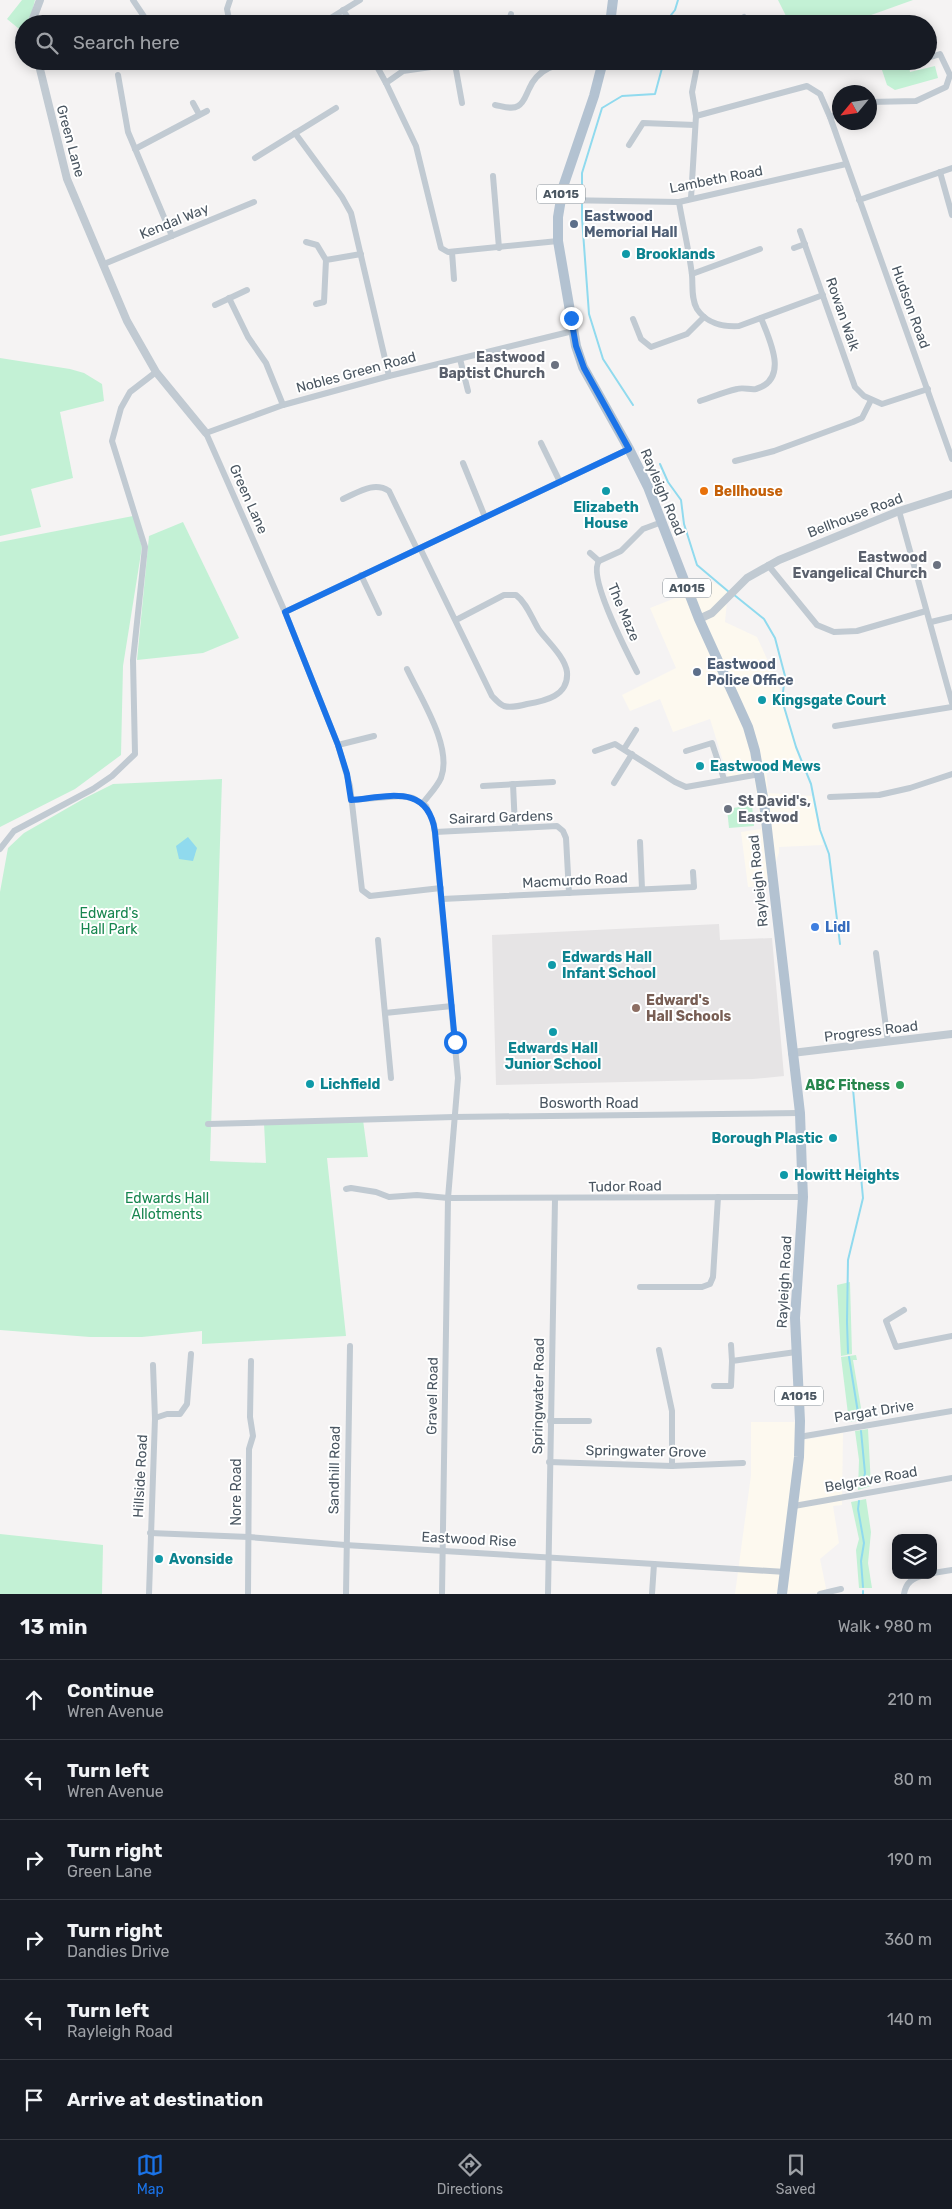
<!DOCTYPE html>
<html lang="en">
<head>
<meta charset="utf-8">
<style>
  :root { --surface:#171b24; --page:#242831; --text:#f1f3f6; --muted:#9ea1a6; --line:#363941; --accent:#1a73e8 }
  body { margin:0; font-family:Rubik,sans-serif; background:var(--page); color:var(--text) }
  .controls { position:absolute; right:15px; bottom:15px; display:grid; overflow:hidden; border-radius:10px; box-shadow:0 2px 12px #0003 }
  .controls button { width:45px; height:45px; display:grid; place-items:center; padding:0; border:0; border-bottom:1px solid var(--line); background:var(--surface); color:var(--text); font:25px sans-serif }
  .compass { position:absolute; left:832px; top:85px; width:45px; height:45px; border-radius:50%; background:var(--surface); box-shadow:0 2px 12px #0003; rotate:241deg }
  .stop { position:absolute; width:15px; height:15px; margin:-11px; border:4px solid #1a73e8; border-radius:50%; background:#fff }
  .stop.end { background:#1a73e8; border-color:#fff; box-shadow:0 1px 5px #0008 }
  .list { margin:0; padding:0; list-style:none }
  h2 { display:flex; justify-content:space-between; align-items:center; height:65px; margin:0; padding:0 20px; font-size:21px }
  h2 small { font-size:16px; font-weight:400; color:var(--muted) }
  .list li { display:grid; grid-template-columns:32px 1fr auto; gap:15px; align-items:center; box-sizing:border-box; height:80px; padding:0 20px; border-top:1px solid var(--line) }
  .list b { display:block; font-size:19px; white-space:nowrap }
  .list p { margin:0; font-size:16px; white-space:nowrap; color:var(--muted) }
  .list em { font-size:16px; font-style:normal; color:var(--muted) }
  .icon { flex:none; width:28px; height:28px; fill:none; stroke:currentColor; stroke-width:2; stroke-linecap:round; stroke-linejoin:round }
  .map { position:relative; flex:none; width:952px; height:1594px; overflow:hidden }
  .search { position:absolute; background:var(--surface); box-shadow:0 2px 12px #0003; left:15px; right:15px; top:15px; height:55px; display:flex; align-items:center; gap:12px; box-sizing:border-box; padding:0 18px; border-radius:28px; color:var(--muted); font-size:19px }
  .sheet { height:545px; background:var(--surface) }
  nav { display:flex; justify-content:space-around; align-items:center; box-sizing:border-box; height:70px; border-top:1px solid var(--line); background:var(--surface); font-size:14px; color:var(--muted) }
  nav a { display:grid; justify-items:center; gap:2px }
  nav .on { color:var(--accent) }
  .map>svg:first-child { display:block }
</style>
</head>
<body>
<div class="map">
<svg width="952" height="1594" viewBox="0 0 952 1594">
  <rect width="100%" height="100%" fill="#f5f3f3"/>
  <!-- commercial -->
  <g fill="#fdf9ef">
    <path d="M 706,578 L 728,591 L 725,622 L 757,637 L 778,683 L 800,763 L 766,767 L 768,793 L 812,796 L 823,845 L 779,847 L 779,853 L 767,886 L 748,887 L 741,832 L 761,829 L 754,775 L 729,780 L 710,719 L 673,732 L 660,699 L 630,711 L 622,695 L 676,668 L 650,608 L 683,595 Z"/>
    <path d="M 751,1422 L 797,1422 L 798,1441 L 843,1433 L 842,1505 L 833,1506 L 839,1543 L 820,1559 L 827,1593 L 735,1594 L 751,1475 Z"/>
  </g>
  <!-- education -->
  <path fill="#e6e4e5" d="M 719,924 L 720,940 L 772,938 L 784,1076 L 753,1079 L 496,1085 L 492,935 Z"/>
  <!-- green -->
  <g fill="#c3f1d5">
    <path d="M 22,0 L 35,0 L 29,24 L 24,24 L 24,33 L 7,19 Z"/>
    <path d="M 778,0 L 913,0 L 846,24 L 790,24 Z"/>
    <path d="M 879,61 L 908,61 L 910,72 L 935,66 L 938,78 L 895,90 L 887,85 Z"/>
    <path d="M 0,358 L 70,369 L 84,373 L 102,384 L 104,401 L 60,412 L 73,478 L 31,489 L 41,527 L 0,536 Z"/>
    <path d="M 133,516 L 142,547 L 123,666 L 121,755 L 75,789 L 0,827 L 0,542 Z"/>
    <path d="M 183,522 L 239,638 L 203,653 L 137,660 L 149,536 Z"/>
    <path d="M 222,779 L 210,1161 L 266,1163 L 264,1123 L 363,1120 L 368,1157 L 327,1158 L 346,1336 L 202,1344 L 202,1331 L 142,1337 L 90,1337 L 0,1330 L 0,892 L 8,848 L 24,833 L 85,798 L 113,784 Z"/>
    <path d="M 752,805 L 754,826 L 729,828 L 727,809 Z"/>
    <path d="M 850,1282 L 852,1354 L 841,1356 L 837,1285 Z"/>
    <path d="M 856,1355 L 857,1360 L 853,1360 L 863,1420 L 849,1422 L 841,1357 Z"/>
    <path d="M 868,1429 L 871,1486 L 858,1490 L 859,1460 L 855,1431 Z"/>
    <path d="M 866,1499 L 871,1532 L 868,1563 L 872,1588 L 859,1588 L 856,1550 L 859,1539 L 851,1502 Z"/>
    <path d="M 0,1534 L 103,1545 L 102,1594 L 0,1594 Z"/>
  </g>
  <!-- water -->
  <path fill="#90daee" d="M 188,837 L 197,848 L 193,861 L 179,859 L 176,846 Z"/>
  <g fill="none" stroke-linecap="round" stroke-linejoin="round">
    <!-- stream -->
    <g stroke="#90daee" stroke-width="2">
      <path d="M 664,24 L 675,10 L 678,0"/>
      <path d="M 633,405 L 603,359 L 589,314 L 582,218 L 582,173 L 602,108 L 622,96 L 655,94 L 662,68 L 660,61"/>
      <path d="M 660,464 L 668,482 L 681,500 L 684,524 L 697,565 L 729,592"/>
      <path d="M 733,594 L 764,619 L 775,638 L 785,676 L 782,700 L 796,747 L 811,784 L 820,830 L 829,854 L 840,944"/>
      <path d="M 848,1353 L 847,1322 L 848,1260 L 863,1198 L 852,1078"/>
      <path d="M 849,1357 L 859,1419"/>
      <path d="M 861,1431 L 865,1473 L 862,1487"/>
      <path d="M 859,1501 L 858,1509 L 864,1543 L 861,1561 L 863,1587"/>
      <path d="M 863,1594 L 863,1591"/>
    </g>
    <!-- minor -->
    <g stroke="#c1cad2" stroke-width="6">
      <path d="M 133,0 L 149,24"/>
      <path d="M 230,0 L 227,9 L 230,24"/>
      <path d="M 343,10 L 352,24"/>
      <path d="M 321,24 L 360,0"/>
      <path d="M 508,24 L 511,14"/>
      <path d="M 733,24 L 744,17"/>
      <path d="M 171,61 L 174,65"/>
      <path d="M 374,61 L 386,83 L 416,146 L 441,248 L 448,252 L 558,241"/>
      <path d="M 455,64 L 462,103"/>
      <path d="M 912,64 L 919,61"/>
      <path d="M 118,75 L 128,132 L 172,236"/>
      <path d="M 386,83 L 403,71 L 473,61"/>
      <path d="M 870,102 L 916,101 L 946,87 L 950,75 L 940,54 L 928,58"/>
      <path d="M 193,103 L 199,114"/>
      <path d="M 495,105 C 502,106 512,110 518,106 C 524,103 526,95 529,89 C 538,68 556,64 577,61"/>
      <path d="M 696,116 L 807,86 L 820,94 L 830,117 L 952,459"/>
      <path d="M 830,117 L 840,113"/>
      <path d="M 295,133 L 342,197 L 351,213 L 389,376"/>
      <path d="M 629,145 L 643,123 L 695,125"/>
      <path d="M 135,149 L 207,111"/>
      <path d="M 255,158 L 336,108"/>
      <path d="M 940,172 L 952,215"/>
      <path d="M 493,176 L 499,248"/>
      <path d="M 691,198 L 696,116 L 692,92 L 698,61"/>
      <path d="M 560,200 L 679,202 L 846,164"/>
      <path d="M 859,200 L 952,168"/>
      <path d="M 679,202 C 683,226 689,250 692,275 C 693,286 691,299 697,309 C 706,323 723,327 739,326 L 823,295"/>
      <path d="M 800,231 L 855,387 L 864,396 L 882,404 L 928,389"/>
      <path d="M 306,242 L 317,245 L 326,260"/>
      <path d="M 794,248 L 805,244"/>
      <path d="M 452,252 L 454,279"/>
      <path d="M 104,264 L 254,202"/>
      <path d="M 692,274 L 760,249"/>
      <path d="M 229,298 L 248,337 L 266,363 L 283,405"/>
      <path d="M 316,304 L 324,302 L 326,260 L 361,254"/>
      <path d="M 215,305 L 247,290"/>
      <path d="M 633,319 L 641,339 L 651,347 L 687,334 L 704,317"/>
      <path d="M 460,359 L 468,391"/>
      <path d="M 700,401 C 712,397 724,392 737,389 C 743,387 750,390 756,389 C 790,379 769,339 761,318"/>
      <path d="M 541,443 L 560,482"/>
      <path d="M 735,461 L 774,451 L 853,422 L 862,418 L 871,400"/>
      <path d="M 463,463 L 485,517"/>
      <path d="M 343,499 C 359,492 374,481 389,491 L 417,549"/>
      <path d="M 899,511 L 952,703"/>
      <path d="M 420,548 L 492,696 C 496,700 499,704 504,706 C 511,708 519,706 527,704 C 545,701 569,696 567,672 C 565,657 548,642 539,630 C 532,619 527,603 516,595 L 504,595 L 456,620"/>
      <path d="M 590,553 L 599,561"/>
      <path d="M 768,565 L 817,625 L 834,632 L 857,631 L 926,611"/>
      <path d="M 361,575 L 379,613"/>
      <path d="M 285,612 L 629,449"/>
      <path d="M 931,622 L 952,617"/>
      <path d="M 407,669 C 420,697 453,747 441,778 C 437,787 429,795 423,803"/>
      <path d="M 637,672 C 628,654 587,577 599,561 L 621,551 L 643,529 L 662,522"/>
      <path d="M 835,726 L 952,707"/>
      <path d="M 338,745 L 374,736"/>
      <path d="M 624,749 L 636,730"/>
      <path d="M 595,751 L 615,744 L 675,782 L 686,787 L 760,774"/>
      <path d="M 686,751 L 712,743 L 724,779"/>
      <path d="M 614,783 L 632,754"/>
      <path d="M 513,784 L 515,827"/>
      <path d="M 483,786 L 553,782"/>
      <path d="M 830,797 L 879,795 L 910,788 L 952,774"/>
      <path d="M 435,832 L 557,826 L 563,831 L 566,838 L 569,893"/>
      <path d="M 640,842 L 642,889"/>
      <path d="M 0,849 L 14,831 L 93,789 L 112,776 L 135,754 L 133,660 L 145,547 L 112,441 L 121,408 L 130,392 L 156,372"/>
      <path d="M 441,888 L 370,896 L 362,890 L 350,786 L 338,745 L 285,612 L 206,433 L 283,405 L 389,376 L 573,331"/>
      <path d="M 442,899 L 694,887 L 693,872"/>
      <path d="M 378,940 L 391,1078"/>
      <path d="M 876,953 L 888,1042"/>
      <path d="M 385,1013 L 452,1006"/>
      <path d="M 208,1124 L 454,1117 L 800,1113"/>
      <path d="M 346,1189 L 351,1188 L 376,1192 L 389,1197 L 417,1195 L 448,1198 L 458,1078 L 434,824 L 426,806 L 413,798 L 401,796 L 351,800"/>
      <path d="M 640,1287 L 702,1287 L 710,1284 L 713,1277 L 718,1197"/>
      <path d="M 904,1310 L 886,1321 L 896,1347 L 952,1336"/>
      <path d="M 731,1345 L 732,1361"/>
      <path d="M 659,1350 L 672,1411 L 672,1466"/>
      <path d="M 153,1365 L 155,1419"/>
      <path d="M 714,1386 L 731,1386 L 732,1361 L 796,1352"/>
      <path d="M 550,1421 L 589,1421"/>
      <path d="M 799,1437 L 952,1411"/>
      <path d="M 549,1462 L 672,1466 L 743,1463"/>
      <path d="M 794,1506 L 952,1478"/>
      <path d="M 150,1533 L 249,1537 L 345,1545 L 786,1572"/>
      <path d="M 933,1573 L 952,1570"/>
      <path d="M 149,1594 L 155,1418 L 167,1414 L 180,1414 L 187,1404 L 191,1354"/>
      <path d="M 248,1594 L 249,1449 L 253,1436 L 250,1417 L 251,1361"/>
      <path d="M 346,1594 L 350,1346"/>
      <path d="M 442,1594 L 448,1198 L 803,1197"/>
      <path d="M 548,1594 L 555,1199"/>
      <path d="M 652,1594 L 654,1564"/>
      <path d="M 820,1594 L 841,1589"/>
      <path d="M 904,1594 C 906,1582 913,1578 924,1575"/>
    </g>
    <!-- tertiary -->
    <g stroke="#c1cad2" stroke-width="8">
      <path d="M 31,24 L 40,0"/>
      <path d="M 38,61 L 67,179 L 127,321 L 156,372 L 206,433"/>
      <path d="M 699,619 L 712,613 L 747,578 L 779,560 L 899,511 L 952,494"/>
      <path d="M 792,1053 L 952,1034"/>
    </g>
    <!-- primary -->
    <g stroke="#b3c2d1" stroke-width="10">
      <path d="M 610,24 L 613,0"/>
      <path d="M 603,61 L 594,96 L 563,187 L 558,217 L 558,241 L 576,346 L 583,367 L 629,449 L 648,487 L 699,619 L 748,727 L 755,751 L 764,803 L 800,1113 L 802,1173 L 803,1197 L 795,1318 L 800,1421 L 799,1457 L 782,1594"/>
    </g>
  </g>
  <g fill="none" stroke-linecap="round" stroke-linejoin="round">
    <!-- route -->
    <path stroke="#1a73e8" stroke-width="6" d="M 455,1042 L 435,832 C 428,783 387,797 351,800 L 347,774 L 338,745 L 285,612 L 629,449 L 584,368 L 576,346 L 571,318"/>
  </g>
  <!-- markers -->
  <g fill="#5c6f8a" stroke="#fff" stroke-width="2">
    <circle cx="574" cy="224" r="5"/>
    <circle cx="697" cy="672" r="5"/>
  </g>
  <g fill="#0f9aa8" stroke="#fff" stroke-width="2">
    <circle cx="626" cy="254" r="5"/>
    <circle cx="606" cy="491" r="5"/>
    <circle cx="762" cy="700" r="5"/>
    <circle cx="700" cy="766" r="5"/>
    <circle cx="552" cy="965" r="5"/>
    <circle cx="553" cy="1032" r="5"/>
    <circle cx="310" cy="1084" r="5"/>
    <circle cx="833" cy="1138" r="5"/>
    <circle cx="784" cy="1175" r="5"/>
    <circle cx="159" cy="1559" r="5"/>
  </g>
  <g fill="#6b7280" stroke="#fff" stroke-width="2">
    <circle cx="555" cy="365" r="5"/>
    <circle cx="937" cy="565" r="5"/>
    <circle cx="728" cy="809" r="5"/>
  </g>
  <circle fill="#e8710a" stroke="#fff" stroke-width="2" cx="704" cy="491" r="5"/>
  <circle fill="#3f7fe0" stroke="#fff" stroke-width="2" cx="815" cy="927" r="5"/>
  <circle fill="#8d6e63" stroke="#fff" stroke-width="2" cx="636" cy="1008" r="5"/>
  <circle fill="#2e9e5b" stroke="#fff" stroke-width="2" cx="900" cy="1085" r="5"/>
  <g text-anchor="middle" stroke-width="4" stroke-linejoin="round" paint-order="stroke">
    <!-- shield labels -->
    <g fill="#fff" stroke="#808990" stroke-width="1">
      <rect x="537" y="184.5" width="48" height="19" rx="4"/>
      <rect x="663" y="578.5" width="48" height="19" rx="4"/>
      <rect x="775" y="1386.5" width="48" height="19" rx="4"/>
    </g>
    <g font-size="12" font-weight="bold" fill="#4a5661">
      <text x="561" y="198">A1015</text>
      <text x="687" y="592">A1015</text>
      <text x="799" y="1400">A1015</text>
    </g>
    <!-- street labels -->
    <g font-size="14" fill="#4a5661" stroke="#fff">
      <text transform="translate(71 141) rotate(75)" y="5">Green Lane</text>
      <text transform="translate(716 179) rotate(-11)" y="5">Lambeth Road</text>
      <text transform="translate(174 221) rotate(-22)" y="5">Kendal Way</text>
      <text transform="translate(911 307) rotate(70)" y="5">Hudson Road</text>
      <text transform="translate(843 314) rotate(71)" y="5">Rowan Walk</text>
      <text transform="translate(356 372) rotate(-15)" y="5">Nobles Green Road</text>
      <text transform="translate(663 492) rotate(67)" y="5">Rayleigh Road</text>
      <text transform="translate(249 499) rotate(66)" y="5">Green Lane</text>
      <text transform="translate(855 515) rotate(-21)" y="5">Bellhouse Road</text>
      <text transform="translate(624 612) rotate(67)" y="5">The Maze</text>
      <text transform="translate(501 817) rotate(-2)" y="5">Sairard Gardens</text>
      <text transform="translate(575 880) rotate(-3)" y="5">Macmurdo Road</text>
      <text transform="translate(758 881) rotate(-96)" y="5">Rayleigh Road</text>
      <text transform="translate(871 1031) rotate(-7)" y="5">Progress Road</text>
      <text x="589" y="1108">Bosworth Road</text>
      <text transform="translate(625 1186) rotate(-1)" y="5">Tudor Road</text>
      <text transform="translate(784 1282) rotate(-87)" y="5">Rayleigh Road</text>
      <text transform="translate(432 1396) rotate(-89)" y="5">Gravel Road</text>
      <text transform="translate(538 1396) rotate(-89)" y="5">Springwater Road</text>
      <text transform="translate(874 1411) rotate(-9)" y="5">Pargat Drive</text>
      <text transform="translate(646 1451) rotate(1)" y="5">Springwater Grove</text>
      <text transform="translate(334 1470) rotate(-89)" y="5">Sandhill Road</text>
      <text transform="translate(140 1476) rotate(-87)" y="5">Hillside Road</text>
      <text transform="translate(871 1479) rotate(-10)" y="5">Belgrave Road</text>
      <text transform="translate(236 1492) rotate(-90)" y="5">Nore Road</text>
      <text transform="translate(469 1539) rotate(3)" y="5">Eastwood Rise</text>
    </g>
    <!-- service labels -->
    <g font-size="14" font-weight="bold" fill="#4e5e75" stroke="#fff" text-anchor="start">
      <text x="584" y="221">Eastwood<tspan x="584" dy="16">Memorial Hall</tspan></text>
      <text x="707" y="669">Eastwood<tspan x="707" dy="16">Police Office</tspan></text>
    </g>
    <!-- culture labels -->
    <g font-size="14" font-weight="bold" fill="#0d838f" stroke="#fff" text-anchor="start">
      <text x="636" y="259">Brooklands</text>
      <text x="606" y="512" text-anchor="middle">Elizabeth<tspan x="606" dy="16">House</tspan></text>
      <text x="772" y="705">Kingsgate Court</text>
      <text x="710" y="771">Eastwood Mews</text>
      <text x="562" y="962">Edwards Hall<tspan x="562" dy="16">Infant School</tspan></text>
      <text x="553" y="1053" text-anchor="middle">Edwards Hall<tspan x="553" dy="16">Junior School</tspan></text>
      <text x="320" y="1089">Lichfield</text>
      <text x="823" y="1143" text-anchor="end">Borough Plastic</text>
      <text x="794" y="1180">Howitt Heights</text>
      <text x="169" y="1564">Avonside</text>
    </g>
    <!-- worship labels -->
    <g font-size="14" font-weight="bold" fill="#5b616d" stroke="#fff" text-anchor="end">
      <text x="545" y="362">Eastwood<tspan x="545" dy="16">Baptist Church</tspan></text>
      <text x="927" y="562">Eastwood<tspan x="927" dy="16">Evangelical Church</tspan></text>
      <text x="738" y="806" text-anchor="start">St David's,<tspan x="738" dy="16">Eastwod</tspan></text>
    </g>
    <!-- food labels -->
    <g font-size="14" font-weight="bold" fill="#c56008" stroke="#fff" text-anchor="start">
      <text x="714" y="496">Bellhouse</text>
    </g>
    <!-- park labels -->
    <g font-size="14" fill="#17864f" stroke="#fff">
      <text x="109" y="918">Edward's<tspan x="109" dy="16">Hall Park</tspan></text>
      <text x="167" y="1203">Edwards Hall<tspan x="167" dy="16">Allotments</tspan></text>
    </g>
    <!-- shop labels -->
    <g font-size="14" font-weight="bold" fill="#366cbe" stroke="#fff" text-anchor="start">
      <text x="825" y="932">Lidl</text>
    </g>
    <!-- education labels -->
    <g font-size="14" font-weight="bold" fill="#785e54" stroke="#fff" text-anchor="start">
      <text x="646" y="1005">Edward's<tspan x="646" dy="16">Hall Schools</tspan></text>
    </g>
    <!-- leisure labels -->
    <g font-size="14" font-weight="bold" fill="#27864d" stroke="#fff" text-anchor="end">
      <text x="890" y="1090">ABC Fitness</text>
    </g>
  </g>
</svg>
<div class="controls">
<button><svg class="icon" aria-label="layers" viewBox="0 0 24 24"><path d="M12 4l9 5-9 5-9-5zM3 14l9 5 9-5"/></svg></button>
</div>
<svg class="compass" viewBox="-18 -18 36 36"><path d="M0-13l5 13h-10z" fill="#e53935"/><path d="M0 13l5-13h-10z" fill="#9ea1a6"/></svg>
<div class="stop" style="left:455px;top:1042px"></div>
<div class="stop end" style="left:571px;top:318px"></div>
<div class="search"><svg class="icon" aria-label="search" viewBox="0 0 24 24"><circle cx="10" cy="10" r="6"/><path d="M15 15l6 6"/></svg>Search here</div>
</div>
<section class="sheet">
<h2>13 min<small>Walk · 980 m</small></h2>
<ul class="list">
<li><svg class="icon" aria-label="ahead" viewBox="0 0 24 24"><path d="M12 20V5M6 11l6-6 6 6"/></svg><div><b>Continue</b><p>Wren Avenue</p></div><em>210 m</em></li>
<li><svg class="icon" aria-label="left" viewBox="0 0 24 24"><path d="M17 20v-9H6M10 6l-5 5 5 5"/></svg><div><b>Turn left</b><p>Wren Avenue</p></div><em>80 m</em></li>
<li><svg class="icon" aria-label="right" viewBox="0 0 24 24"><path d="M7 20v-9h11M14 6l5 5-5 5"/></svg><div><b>Turn right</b><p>Green Lane</p></div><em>190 m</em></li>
<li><svg class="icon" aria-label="right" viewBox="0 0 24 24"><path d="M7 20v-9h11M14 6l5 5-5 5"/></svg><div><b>Turn right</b><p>Dandies Drive</p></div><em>360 m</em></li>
<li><svg class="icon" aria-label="left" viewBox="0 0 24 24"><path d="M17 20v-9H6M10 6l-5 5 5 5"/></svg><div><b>Turn left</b><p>Rayleigh Road</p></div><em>140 m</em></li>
<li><svg class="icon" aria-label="arrive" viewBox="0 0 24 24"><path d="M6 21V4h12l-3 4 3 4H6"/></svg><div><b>Arrive at destination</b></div></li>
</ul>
</section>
<nav>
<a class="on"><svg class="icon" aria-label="map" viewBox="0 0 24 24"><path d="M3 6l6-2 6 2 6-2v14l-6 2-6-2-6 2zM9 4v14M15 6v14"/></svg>Map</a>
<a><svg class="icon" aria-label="directions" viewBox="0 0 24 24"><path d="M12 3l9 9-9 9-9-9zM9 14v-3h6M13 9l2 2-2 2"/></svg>Directions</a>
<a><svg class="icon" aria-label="saved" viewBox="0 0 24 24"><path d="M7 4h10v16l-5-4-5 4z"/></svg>Saved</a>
</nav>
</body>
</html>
